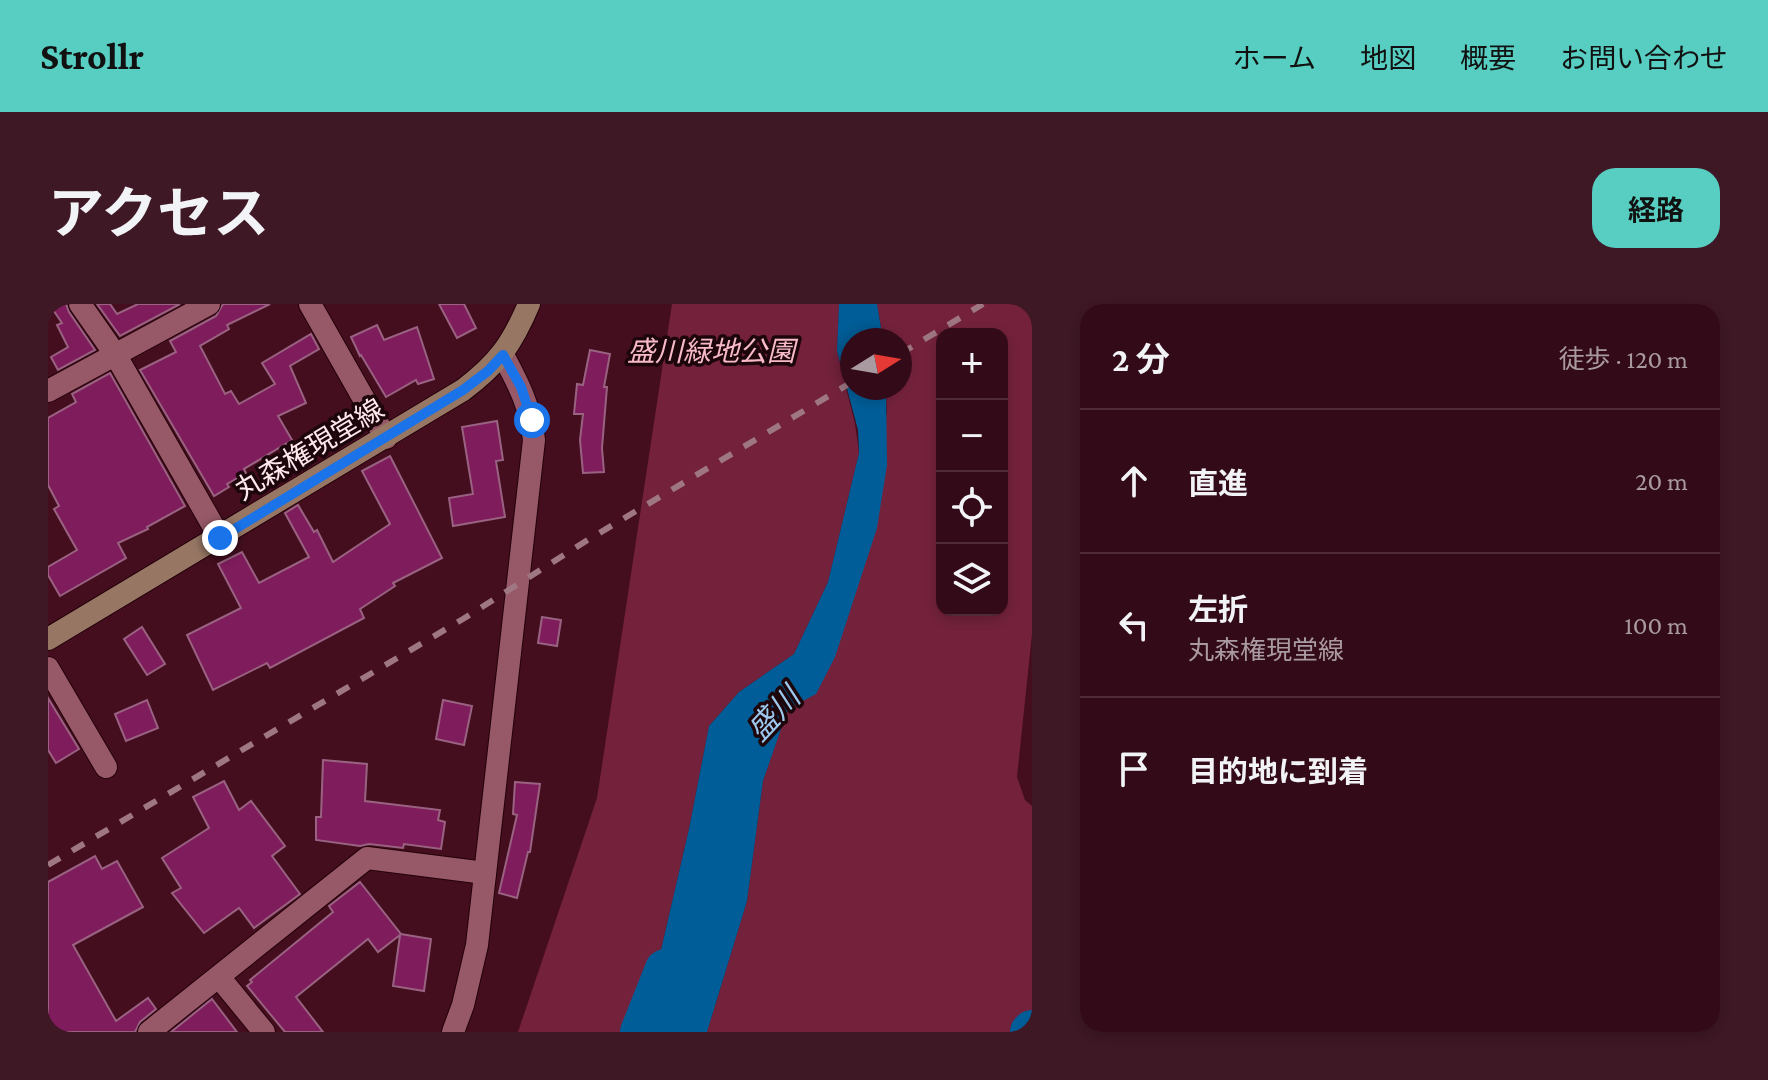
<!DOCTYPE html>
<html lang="ja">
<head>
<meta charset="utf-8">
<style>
  :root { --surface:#330a17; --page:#3e1824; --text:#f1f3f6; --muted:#a99aa1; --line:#4e2b36; --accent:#57cec1 }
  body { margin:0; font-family:"Crimson Pro","Noto Sans JP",serif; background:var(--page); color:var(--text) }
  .controls { position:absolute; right:24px; top:24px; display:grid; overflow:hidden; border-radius:16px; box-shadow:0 4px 12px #0003 }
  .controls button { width:72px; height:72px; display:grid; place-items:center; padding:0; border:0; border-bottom:2px solid var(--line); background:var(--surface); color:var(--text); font:40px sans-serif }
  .compass { position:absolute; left:792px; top:24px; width:72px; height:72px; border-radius:50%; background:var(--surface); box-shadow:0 4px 12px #0003; rotate:79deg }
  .stop { position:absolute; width:24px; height:24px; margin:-18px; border:6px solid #1a73e8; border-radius:50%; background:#fff }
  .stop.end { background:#1a73e8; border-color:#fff; box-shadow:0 2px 8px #0008 }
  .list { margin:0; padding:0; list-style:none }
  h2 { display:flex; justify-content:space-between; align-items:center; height:104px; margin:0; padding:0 32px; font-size:34px }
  h2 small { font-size:26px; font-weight:400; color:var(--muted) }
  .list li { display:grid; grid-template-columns:52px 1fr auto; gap:24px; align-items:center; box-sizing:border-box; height:144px; padding:0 32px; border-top:2px solid var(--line) }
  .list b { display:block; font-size:30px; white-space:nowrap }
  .list p { margin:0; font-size:26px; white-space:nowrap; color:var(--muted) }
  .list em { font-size:26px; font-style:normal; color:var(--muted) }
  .icon { flex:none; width:44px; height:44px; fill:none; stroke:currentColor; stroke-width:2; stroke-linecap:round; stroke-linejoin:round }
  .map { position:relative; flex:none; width:984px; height:728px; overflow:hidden; border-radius:24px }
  header { display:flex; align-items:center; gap:48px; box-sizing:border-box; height:112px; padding:0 40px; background:var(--accent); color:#111 }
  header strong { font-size:38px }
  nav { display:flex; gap:44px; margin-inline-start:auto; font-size:28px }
  .intro { display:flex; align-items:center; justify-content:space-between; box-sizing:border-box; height:192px; padding:0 48px }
  h1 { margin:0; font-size:56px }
  .button { padding:20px 36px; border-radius:24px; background:var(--accent); color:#111; font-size:28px; font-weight:700 }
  main { display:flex; gap:48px; padding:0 48px }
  aside { flex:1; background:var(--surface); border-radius:24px; box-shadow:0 4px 12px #0003 }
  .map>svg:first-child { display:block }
</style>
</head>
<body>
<header>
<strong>Strollr</strong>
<nav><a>ホーム</a><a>地図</a><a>概要</a><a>お問い合わせ</a></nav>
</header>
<div class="intro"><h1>アクセス</h1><a class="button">経路</a></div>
<main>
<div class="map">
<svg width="984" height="728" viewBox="0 0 984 728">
  <rect width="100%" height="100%" fill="#440e1f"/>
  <!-- green -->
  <g fill="#74223c" fill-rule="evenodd">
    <path d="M 624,0 L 791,0 L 789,47 L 807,120 L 811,149 L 780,278 L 746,350 L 691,388 L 661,422 L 641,525 L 594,728 L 470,728 L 549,494 Z"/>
    <path d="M 829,0 L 984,0 L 984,330 L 969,473 L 977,496 L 984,502 L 984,708 L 973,728 L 659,728 L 699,597 L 715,477 L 839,109 L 838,84 L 852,84 L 852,36 L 835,36 ZM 894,30 L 954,30 L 954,306 L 894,306 Z"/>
  </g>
  <!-- water -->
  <path fill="#005d97" d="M 791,0 L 829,0 L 835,36 L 804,36 L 804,84 L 838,84 L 839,161 L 829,224 L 787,353 L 768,390 L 740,405 L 715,477 L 699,597 L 659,728 L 594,728 L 641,525 L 661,422 L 691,388 L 746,350 L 780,278 L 811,149 L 810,126 L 789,47 Z"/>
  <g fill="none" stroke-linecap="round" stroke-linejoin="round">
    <!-- river -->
    <g stroke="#005d97" stroke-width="40">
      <path d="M 592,728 L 617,665"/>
      <path d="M 982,728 L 984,726"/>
    </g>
  </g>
  <!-- building -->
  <g fill="#7e1c5c" stroke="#9a6281" stroke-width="2">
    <path d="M 1,0 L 18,0 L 21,8 L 47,46 L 10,66 L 3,53 L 20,43 L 9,21 L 14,19 Z"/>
    <path d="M 49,0 L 62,0 L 69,10 L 90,0 L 132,0 L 72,32 Z"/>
    <path d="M 175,0 L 222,0 L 179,21 L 181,25 L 152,42 L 177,90 L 183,87 L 191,100 L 227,80 L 214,59 L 263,30 L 271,45 L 242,62 L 258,99 L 230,112 L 244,136 L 196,165 L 198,169 L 179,180 L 181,183 L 166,192 L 92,66 L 128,48 L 122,37 L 168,12 Z"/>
    <path d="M 391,0 L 416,0 L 428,24 L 409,34 Z"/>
    <path d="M 329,21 L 336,36 L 369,23 L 386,75 L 370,80 L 368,76 L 338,93 L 313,51 L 312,52 L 303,33 Z"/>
    <path d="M 542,46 L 562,50 L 556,83 L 559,83 L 554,144 L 556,168 L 535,169 L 532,136 L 535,110 L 526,110 L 529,80 L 535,81 Z"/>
    <path d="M 62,69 L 137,202 L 99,223 L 100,225 L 70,239 L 78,254 L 12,292 L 0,271 L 0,263 L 29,246 L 6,205 L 11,202 L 0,181 L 0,114 L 28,98 L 24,90 Z"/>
    <path d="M 449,117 L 455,156 L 448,157 L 457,213 L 405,222 L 401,194 L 425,190 L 414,123 Z"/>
    <path d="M 342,152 L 394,254 L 345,279 L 347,282 L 312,305 L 316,314 L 222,364 L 219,359 L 165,386 L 139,331 L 193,304 L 170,260 L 194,248 L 211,279 L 261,253 L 237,209 L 250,201 L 266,228 L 269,226 L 285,258 L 342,220 L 314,167 Z"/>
    <path d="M 494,313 L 513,316 L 509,342 L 490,339 Z"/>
    <path d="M 94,323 L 117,360 L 99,371 L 76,335 Z"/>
    <path d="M 0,394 L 31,445 L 8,459 L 0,446 Z"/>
    <path d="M 99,396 L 110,424 L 78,437 L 67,410 Z"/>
    <path d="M 395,396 L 424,402 L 416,441 L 388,435 Z"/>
    <path d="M 275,456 L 319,460 L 317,497 L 392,506 L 390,516 L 397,518 L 393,545 L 356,540 L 355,544 L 321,540 L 312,542 L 268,536 L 268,513 L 273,513 Z"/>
    <path d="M 176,477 L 191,506 L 203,497 L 237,542 L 224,552 L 252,590 L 206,624 L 191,604 L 156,629 L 124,589 L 133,584 L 114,554 L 161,524 L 145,493 Z"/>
    <path d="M 467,478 L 492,480 L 482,548 L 480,548 L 469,594 L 451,589 L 469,511 L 465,510 Z"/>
    <path d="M 47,552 L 54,565 L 69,557 L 95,603 L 25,641 L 68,717 L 100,694 L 108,705 L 92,718 L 87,728 L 0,728 L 0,578 Z"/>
    <path d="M 312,578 L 353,630 L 383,635 L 376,687 L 345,682 L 352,631 L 330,648 L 320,635 L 248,693 L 275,728 L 237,728 L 199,682 L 204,678 L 202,676 L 285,608 L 281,602 Z"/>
    <path d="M 164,695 L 189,728 L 123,728 Z"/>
  </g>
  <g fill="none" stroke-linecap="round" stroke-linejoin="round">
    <defs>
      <g id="minor">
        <path d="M 32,0 L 67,50 L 172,234"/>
        <path d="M 262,0 L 338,134"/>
        <path d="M 0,87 L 161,0"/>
        <path d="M 0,364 L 58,463"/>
        <path d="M 171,673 L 216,728"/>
        <path d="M 101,728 L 319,554 L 437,569"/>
      </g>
      <path id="tertiary" d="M 405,728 L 415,701 L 429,641 L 486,136 C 483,104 470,79 455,51"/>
      <path id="secondary" d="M 0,335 L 415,86 C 450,60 464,40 481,0"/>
    </defs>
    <!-- minor casing -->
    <use href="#minor" stroke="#23000a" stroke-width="24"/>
    <!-- tertiary casing -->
    <use href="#tertiary" stroke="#23000a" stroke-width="24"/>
    <!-- secondary casing -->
    <use href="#secondary" stroke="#23000a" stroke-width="24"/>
    <!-- minor -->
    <use href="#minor" stroke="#975967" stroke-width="22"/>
    <!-- tertiary -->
    <use href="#tertiary" stroke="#975967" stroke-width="22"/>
    <!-- secondary -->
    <use href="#secondary" stroke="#977664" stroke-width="22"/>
    <!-- rail -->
    <g stroke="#9e7782" stroke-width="6" stroke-dasharray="14 14" stroke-linecap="butt">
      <path d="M 852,50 L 935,0"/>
      <path d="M 0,561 L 415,315 L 538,237 L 804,78"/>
    </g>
  </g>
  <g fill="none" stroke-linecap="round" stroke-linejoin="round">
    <!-- route -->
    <path stroke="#1a73e8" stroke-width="10" d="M 172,234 L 415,86 L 440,67 L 455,51 L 473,83 L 484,116"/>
  </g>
  <g text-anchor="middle" stroke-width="7" stroke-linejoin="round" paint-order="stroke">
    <!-- park labels -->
    <g font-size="28" font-style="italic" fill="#f7bac6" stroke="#1c060c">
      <text x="663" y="57">盛川緑地公園</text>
    </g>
    <!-- street labels -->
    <g font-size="28" fill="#ffe8ec" stroke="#1c060c">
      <text transform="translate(261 145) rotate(-31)" y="10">丸森権現堂線</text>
    </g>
    <!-- water labels -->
    <g font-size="30" font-style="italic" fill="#9dc9ef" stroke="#1c060c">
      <text transform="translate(726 410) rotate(-47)" y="10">盛川</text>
    </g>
  </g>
</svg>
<div class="controls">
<button>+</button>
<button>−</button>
<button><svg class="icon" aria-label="locate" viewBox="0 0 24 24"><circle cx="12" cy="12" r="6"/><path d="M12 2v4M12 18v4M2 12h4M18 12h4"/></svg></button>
<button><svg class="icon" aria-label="layers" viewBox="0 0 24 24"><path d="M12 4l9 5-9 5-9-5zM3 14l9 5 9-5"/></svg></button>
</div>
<svg class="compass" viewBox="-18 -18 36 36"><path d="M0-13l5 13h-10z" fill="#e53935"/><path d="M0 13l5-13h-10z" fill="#a99aa1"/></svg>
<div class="stop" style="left:484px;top:116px"></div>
<div class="stop end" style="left:172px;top:234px"></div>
</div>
<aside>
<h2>2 分<small>徒歩 · 120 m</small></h2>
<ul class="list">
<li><svg class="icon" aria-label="ahead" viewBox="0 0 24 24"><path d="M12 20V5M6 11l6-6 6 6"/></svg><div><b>直進</b></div><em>20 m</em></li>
<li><svg class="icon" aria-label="left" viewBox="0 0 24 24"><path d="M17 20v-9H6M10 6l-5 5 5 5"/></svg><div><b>左折</b><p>丸森権現堂線</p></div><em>100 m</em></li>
<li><svg class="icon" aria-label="arrive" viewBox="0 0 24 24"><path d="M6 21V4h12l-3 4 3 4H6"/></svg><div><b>目的地に到着</b></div></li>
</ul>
</aside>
</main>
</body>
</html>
